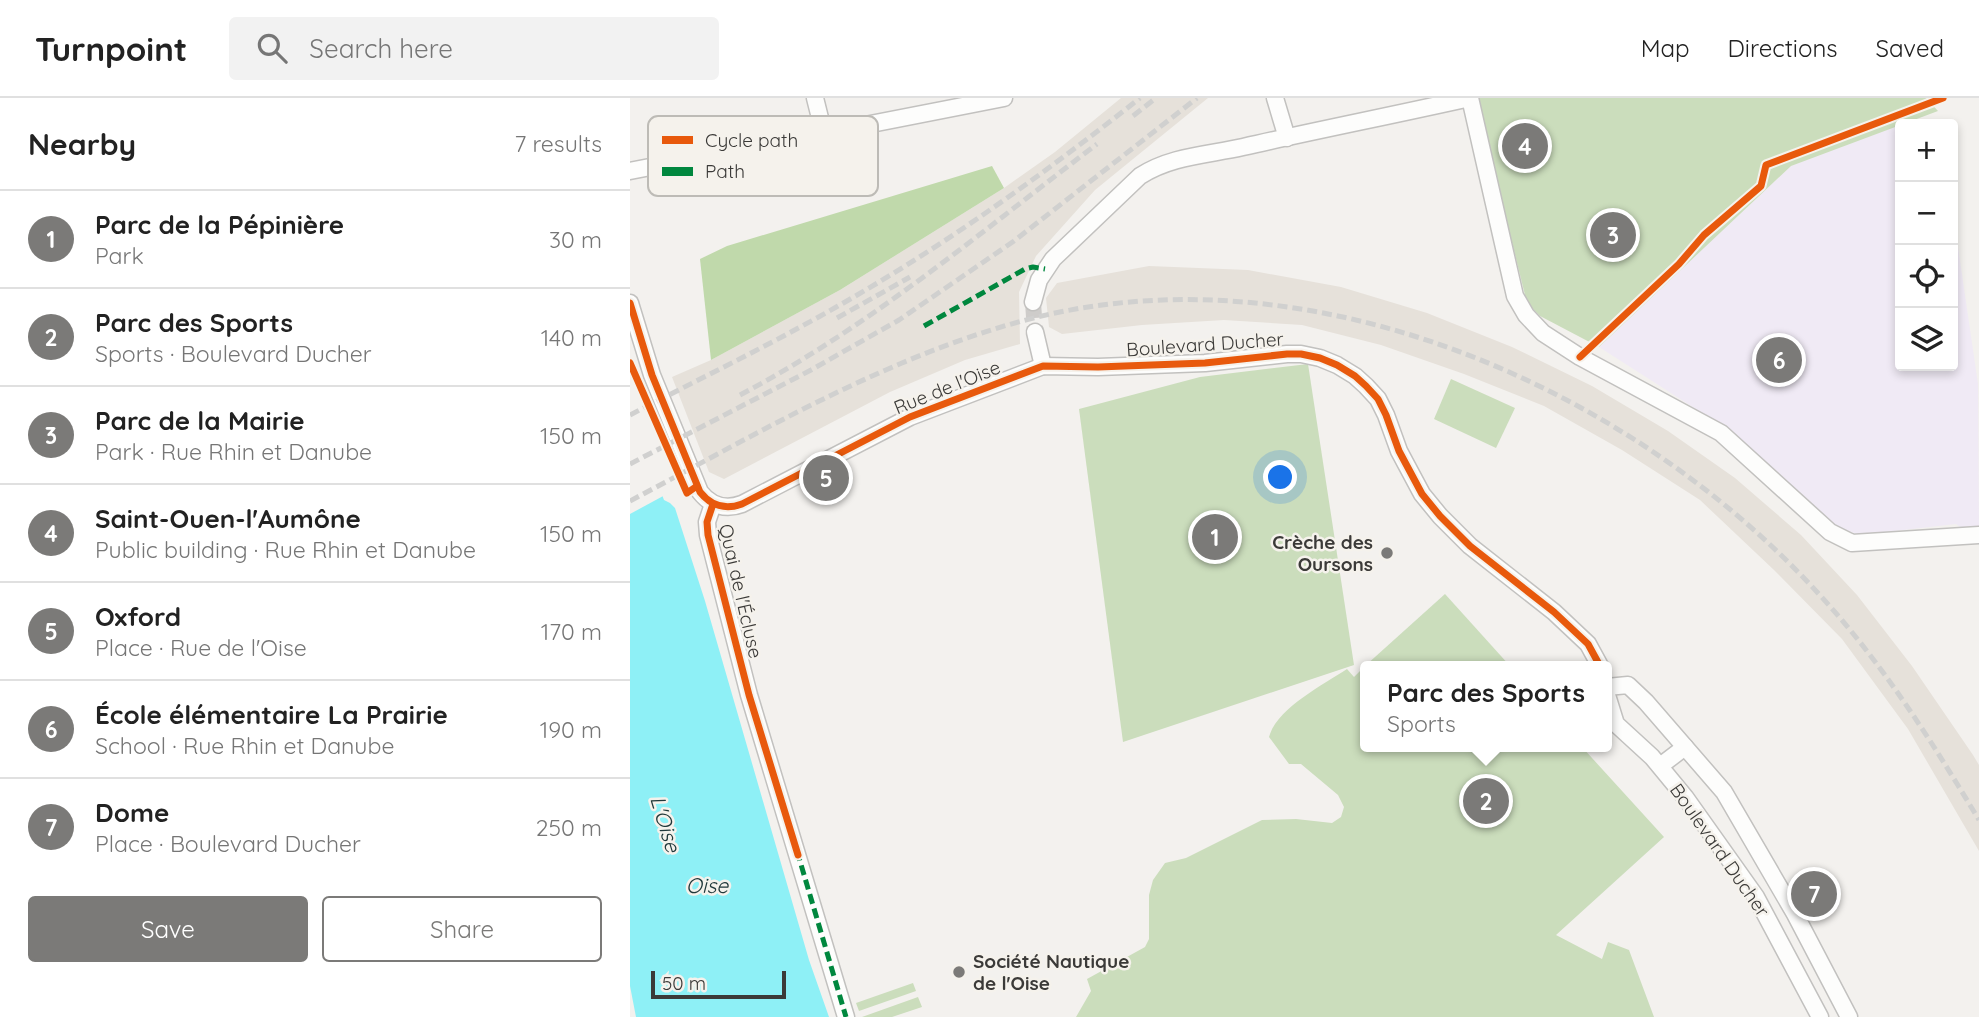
<!DOCTYPE html>
<html lang="en">
<head>
<meta charset="utf-8">
<style>
  :root { --surface:#fff; --page:#f2f2f2; --text:#222; --muted:#767676; --line:#e0e0e0; --accent:#7b7a78 }
  body { margin:0; font-family:Quicksand,sans-serif; background:var(--page); color:var(--text) }
  .controls { position:absolute; right:21px; top:21px; display:grid; overflow:hidden; border-radius:7px; box-shadow:0 4px 10px #0003 }
  .controls button { width:63px; height:63px; display:grid; place-items:center; padding:0; border:0; border-bottom:2px solid var(--line); background:var(--surface); color:var(--text); font:35px sans-serif }
  .scale { position:absolute; left:21px; bottom:18px; width:135px; box-sizing:border-box; padding-left:7px; border:4px solid #3b3a38; border-top:0; font-size:19px; line-height:24px; white-space:nowrap; color:#3b3a38; -webkit-text-stroke:5px #f5f2ec; paint-order:stroke }
  .you { position:absolute; left:651px; top:380px; width:24px; height:24px; margin:-18px; border:5px solid #fff; border-radius:50%; background:#1a73e8; box-shadow:0 0 0 10px #1a73e833 }
  .badge { display:grid; place-items:center; width:46px; height:46px; border-radius:50%; background:var(--accent); color:#fff; font-size:23px; font-weight:700 }
  .pin { position:absolute; translate:-50% -50%; border:4px solid #fff; box-shadow:0 2px 7px #0006 }
  .popup { position:absolute; left:730px; top:563px; width:252px; height:91px; box-sizing:border-box; display:grid; place-content:center; border-radius:7px; background:var(--surface); filter:drop-shadow(0 2px 5px #0005); font-size:23px; white-space:nowrap; color:var(--muted) }
  .popup b { font-size:26px; color:var(--text) }
  .popup::after { content:''; position:absolute; left:50%; top:100%; margin-left:-14px; border:14px solid transparent; border-top-color:var(--surface) }
  .list { margin:0; padding:0; list-style:none }
  h2 { display:flex; justify-content:space-between; align-items:center; height:91px; margin:0; padding:0 28px; font-size:30px }
  h2 small { font-size:23px; font-weight:400; color:var(--muted) }
  .list li { display:grid; grid-template-columns:46px 1fr auto; gap:21px; align-items:center; box-sizing:border-box; height:98px; padding:0 28px; border-top:2px solid var(--line) }
  .list b { display:block; font-size:26px; white-space:nowrap }
  .list p { margin:0; font-size:23px; white-space:nowrap; color:var(--muted) }
  .list em { font-size:23px; font-style:normal; color:var(--muted) }
  .actions { display:flex; gap:14px; padding:21px 28px }
  .actions a { flex:1; padding:16px 0; border:2px solid var(--accent); border-radius:7px; text-align:center; font-size:24px; color:var(--accent) }
  .actions .main { background:var(--accent); color:#fff }
  .icon { flex:none; width:38px; height:38px; fill:none; stroke:currentColor; stroke-width:2; stroke-linecap:round; stroke-linejoin:round }
  .map { position:relative; flex:none; width:1349px; height:919px; overflow:hidden }
  header { display:flex; align-items:center; gap:42px; box-sizing:border-box; height:98px; padding:0 35px; background:var(--surface); border-bottom:2px solid var(--line) }
  header strong { font-size:33px }
  nav { display:flex; gap:38px; margin-inline-start:auto; font-size:24px }
  .search { width:490px; height:63px; background:var(--page); display:flex; align-items:center; gap:18px; box-sizing:border-box; padding:0 24px; border-radius:7px; color:var(--muted); font-size:26px }
  main { display:flex }
  aside { flex:1; background:var(--surface) }
  .map>svg:first-child { display:block }
</style>
</head>
<body>
<header>
<strong>Turnpoint</strong>
<div class="search"><svg class="icon" aria-label="search" viewBox="0 0 24 24"><circle cx="10" cy="10" r="6"/><path d="M15 15l6 6"/></svg>Search here</div>
<nav><a>Map</a><a>Directions</a><a>Saved</a></nav>
</header>
<main>
<aside>
<h2>Nearby<small>7 results</small></h2>
<ul class="list">
<li><span class="badge">1</span><div><b>Parc de la Pépinière</b><p>Park</p></div><em>30 m</em></li>
<li><span class="badge">2</span><div><b>Parc des Sports</b><p>Sports · Boulevard Ducher</p></div><em>140 m</em></li>
<li><span class="badge">3</span><div><b>Parc de la Mairie</b><p>Park · Rue Rhin et Danube</p></div><em>150 m</em></li>
<li><span class="badge">4</span><div><b>Saint-Ouen-l'Aumône</b><p>Public building · Rue Rhin et Danube</p></div><em>150 m</em></li>
<li><span class="badge">5</span><div><b>Oxford</b><p>Place · Rue de l'Oise</p></div><em>170 m</em></li>
<li><span class="badge">6</span><div><b>École élémentaire La Prairie</b><p>School · Rue Rhin et Danube</p></div><em>190 m</em></li>
<li><span class="badge">7</span><div><b>Dome</b><p>Place · Boulevard Ducher</p></div><em>250 m</em></li>
</ul>
<div class="actions"><a class="main">Save</a><a>Share</a></div>
</aside>
<div class="map">
<svg width="1349" height="919" viewBox="0 0 1349 919">
  <rect width="100%" height="100%" fill="#f3f1ee"/>
  <!-- built -->
  <g fill="#e6e1da">
    <path d="M 491,0 L 578,0 L 465,92 L 406,158 L 389,194 L 390,246 L 335,262 L 260,294 L 94,381 L 79,374 L 42,279 L 81,262 L 210,192 L 374,90 L 425,54 Z"/>
    <path d="M 519,168 L 618,172 L 711,189 L 797,215 L 882,249 L 962,288 L 1038,333 L 1105,380 L 1171,437 L 1227,497 L 1282,568 L 1343,657 L 1349,667 L 1349,753 L 1278,631 L 1212,541 L 1144,472 L 1070,402 L 992,352 L 914,308 L 834,276 L 751,247 L 672,227 L 594,222 L 512,227 L 432,236 L 419,229 L 416,200 L 427,185 Z"/>
  </g>
  <!-- education -->
  <path fill="#f0eaf5" d="M 1270,27 L 1270,268 L 1323,268 L 1323,115 L 1348,286 L 1349,429 L 1336,433 L 1326,426 L 1229,437 L 1204,427 L 1115,345 L 1094,329 L 969,249 L 1161,68 Z"/>
  <!-- green -->
  <g fill="#cbddbc">
    <path d="M 846,0 L 1296,0 L 1308,13 L 1161,68 L 969,249 L 910,218 L 897,205 Z"/>
    <path d="M 678,266 L 724,567 L 493,644 L 449,311 L 570,279 Z"/>
    <path d="M 821,281 L 885,310 L 866,350 L 804,321 Z"/>
    <path d="M 815,496 L 880,568 L 735,568 Z"/>
    <path d="M 735,568 L 735,649 L 952,649 L 1034,739 L 926,837 L 972,861 L 978,844 L 999,852 L 1024,919 L 446,919 L 461,893 L 457,881 L 515,849 L 519,841 L 519,797 L 523,782 L 535,765 L 556,760 L 632,722 L 666,721 L 702,725 L 711,719 L 714,709 L 708,697 L 671,666 L 659,666 L 639,639 C 647,610 693,587 717,571 L 724,579 Z"/>
    <path d="M 283,885 L 286,893 L 229,913 L 226,905 Z"/>
    <path d="M 288,899 L 292,909 L 262,919 L 232,919 Z"/>
  </g>
  <!-- forest -->
  <path fill="#c0d9ab" d="M 362,68 L 374,90 L 210,192 L 81,262 L 70,161 L 97,148 Z"/>
  <!-- water -->
  <path fill="#8ef0f6" d="M 0,313 L 34,402 L 40,405 L 45,410 L 75,503 L 179,862 L 199,919 L 6,919 L 0,888 Z"/>
  <!-- pier -->
  <path fill="#f3f1ee" d="M 0,310 L 3,312 L 35,397 L 0,416 Z"/>
  <g fill="none" stroke-linecap="round" stroke-linejoin="round">
    <!-- minor-tunnel -->
    <path stroke="#ceccca" stroke-width="16" stroke-dasharray="16 8" stroke-linecap="butt" d="M 403,204 L 405,234"/>
    <defs>
      <g id="minor">
        <path d="M 185,0 L 194,36"/>
        <path d="M 645,0 L 657,40"/>
        <path d="M 840,0 L 885,198 L 896,217 L 913,235 L 950,259 L 1091,335 L 1200,434 L 1222,445 L 1349,437"/>
        <path d="M 0,73 L 374,0"/>
        <path d="M 403,204 L 409,182 L 423,161 L 510,78 C 541,58 577,57 613,49 C 688,32 764,17 840,0"/>
        <path d="M 0,205 L 22,277 L 70,394 C 81,408 96,412 112,406 L 280,319 L 413,268 L 468,269 L 575,265 L 657,256 L 671,256 L 690,260 L 707,267 L 725,278 L 736,288 L 748,301 L 756,317 L 769,353 L 792,396 L 810,418 L 840,448 L 924,514 L 958,546 L 970,568"/>
        <path d="M 405,234 L 413,268"/>
        <path d="M 83,406 L 77,424 L 78,437 L 119,597 L 216,919"/>
        <path d="M 977,589 L 998,587 L 1016,604 L 1094,694 L 1165,816 L 1219,919"/>
        <path d="M 977,597 L 986,626 L 1022,659 L 1055,699 L 1126,799 L 1190,919"/>
        <path d="M 1030,668 L 1055,649"/>
      </g>
    </defs>
    <!-- minor casing -->
    <use href="#minor" stroke="#c2c1bf" stroke-width="19"/>
    <!-- minor -->
    <use href="#minor" stroke="#fdfdfc" stroke-width="16"/>
    <!-- rail -->
    <g stroke="#d0d0cf" stroke-width="5" stroke-dasharray="10 5" stroke-linecap="butt">
      <path d="M 503,18 L 526,0"/>
      <path d="M 207,220 L 280,179"/>
      <path d="M 110,297 C 239,229 351,134 467,46"/>
      <path d="M 0,317 C 69,281 140,247 208,208 C 314,148 414,76 510,0"/>
      <path d="M 0,366 L 181,272 L 269,222 L 384,143 L 567,0"/>
      <path d="M 0,403 C 127,336 252,261 392,223 C 675,146 996,286 1187,494 C 1251,563 1301,642 1349,722"/>
    </g>
    <!-- quiet -->
    <g stroke="#00873e" stroke-width="5" stroke-dasharray="10 5" stroke-linecap="butt">
      <path d="M 294,228 L 395,171 L 403,169 L 415,171"/>
      <path d="M 167,753 L 216,919"/>
    </g>
    <defs>
      <g id="cycleway">
        <path d="M 0,205 L 22,277 L 70,394 C 81,408 96,412 112,406 L 280,319 L 413,268 L 468,269 L 575,265 L 657,256 L 671,256 L 690,260 L 707,267 L 725,278 L 736,288 L 748,301 L 756,317 L 769,353 L 792,396 L 810,418 L 840,448 L 924,514 L 958,546 L 970,568"/>
        <path d="M 950,259 L 1049,166 L 1074,137 L 1131,88 L 1136,67 L 1313,0"/>
        <path d="M 0,265 L 57,395 L 67,388"/>
        <path d="M 83,406 L 77,424 L 78,437 L 119,597 L 168,757"/>
      </g>
    </defs>
    <!-- cycleway casing -->
    <use href="#cycleway" stroke="#f5f2ec" stroke-width="11"/>
    <!-- cycleway -->
    <use href="#cycleway" stroke="#e8590c" stroke-width="7"/>
  </g>
  <!-- markers -->
  <g fill="#7b7a78" stroke="#f5f2ec" stroke-width="2.5">
    <circle cx="757" cy="455" r="7"/>
    <circle cx="329" cy="874" r="7"/>
  </g>
  <g text-anchor="middle" stroke-width="5" stroke-linejoin="round" paint-order="stroke">
    <!-- street labels -->
    <g font-size="19" fill="#3b3a38" stroke="#f5f2ec">
      <text transform="translate(575 246) rotate(-4)" y="7">Boulevard Ducher</text>
      <text transform="translate(317 289) rotate(-22)" y="7">Rue de l'Oise</text>
      <text transform="translate(111 493) rotate(77)" y="7">Quai de l'Écluse</text>
      <text transform="translate(1090 752) rotate(55)" y="7">Boulevard Ducher</text>
    </g>
    <!-- poi labels -->
    <g font-size="19" font-weight="bold" fill="#3b3a38" stroke="#f5f2ec" text-anchor="end">
      <text x="743" y="451">Crèche des<tspan x="743" dy="22">Oursons</tspan></text>
      <text x="343" y="870" text-anchor="start">Société Nautique<tspan x="343" dy="22">de l'Oise</tspan></text>
    </g>
    <!-- water labels -->
    <g font-size="21" font-style="italic" fill="#20383a" stroke="#f5f2ec">
      <text transform="translate(35 726) rotate(73)" y="7">L'Oise</text>
      <text x="77" y="795">Oise</text>
    </g>
  </g>
  <!-- legend -->
  <rect x="18" y="18" width="230" height="80" rx="10" fill="#f5f2ec" stroke="#bdbbb6" stroke-width="2"/>
  <rect x="32" y="38" width="31" height="8" fill="#e8590c"/>
  <rect x="32" y="69" width="31" height="9" fill="#00873e"/>
  <g font-size="19" fill="#3b3a38">
    <text x="75" y="49">Cycle path</text>
    <text x="75" y="80">Path</text>
  </g>
</svg>
<div class="controls">
<button>+</button>
<button>−</button>
<button><svg class="icon" aria-label="locate" viewBox="0 0 24 24"><circle cx="12" cy="12" r="6"/><path d="M12 2v4M12 18v4M2 12h4M18 12h4"/></svg></button>
<button><svg class="icon" aria-label="layers" viewBox="0 0 24 24"><path d="M12 4l9 5-9 5-9-5zM3 14l9 5 9-5"/></svg></button>
</div>
<div class="scale">50 m</div>
<div class="you"></div>
<div class="pin badge" style="left:585px;top:439px">1</div>
<div class="pin badge" style="left:856px;top:703px">2</div>
<div class="popup"><b>Parc des Sports</b>Sports</div>
<div class="pin badge" style="left:983px;top:137px">3</div>
<div class="pin badge" style="left:895px;top:48px">4</div>
<div class="pin badge" style="left:196px;top:380px">5</div>
<div class="pin badge" style="left:1149px;top:262px">6</div>
<div class="pin badge" style="left:1184px;top:796px">7</div>
</div>
</main>
</body>
</html>
